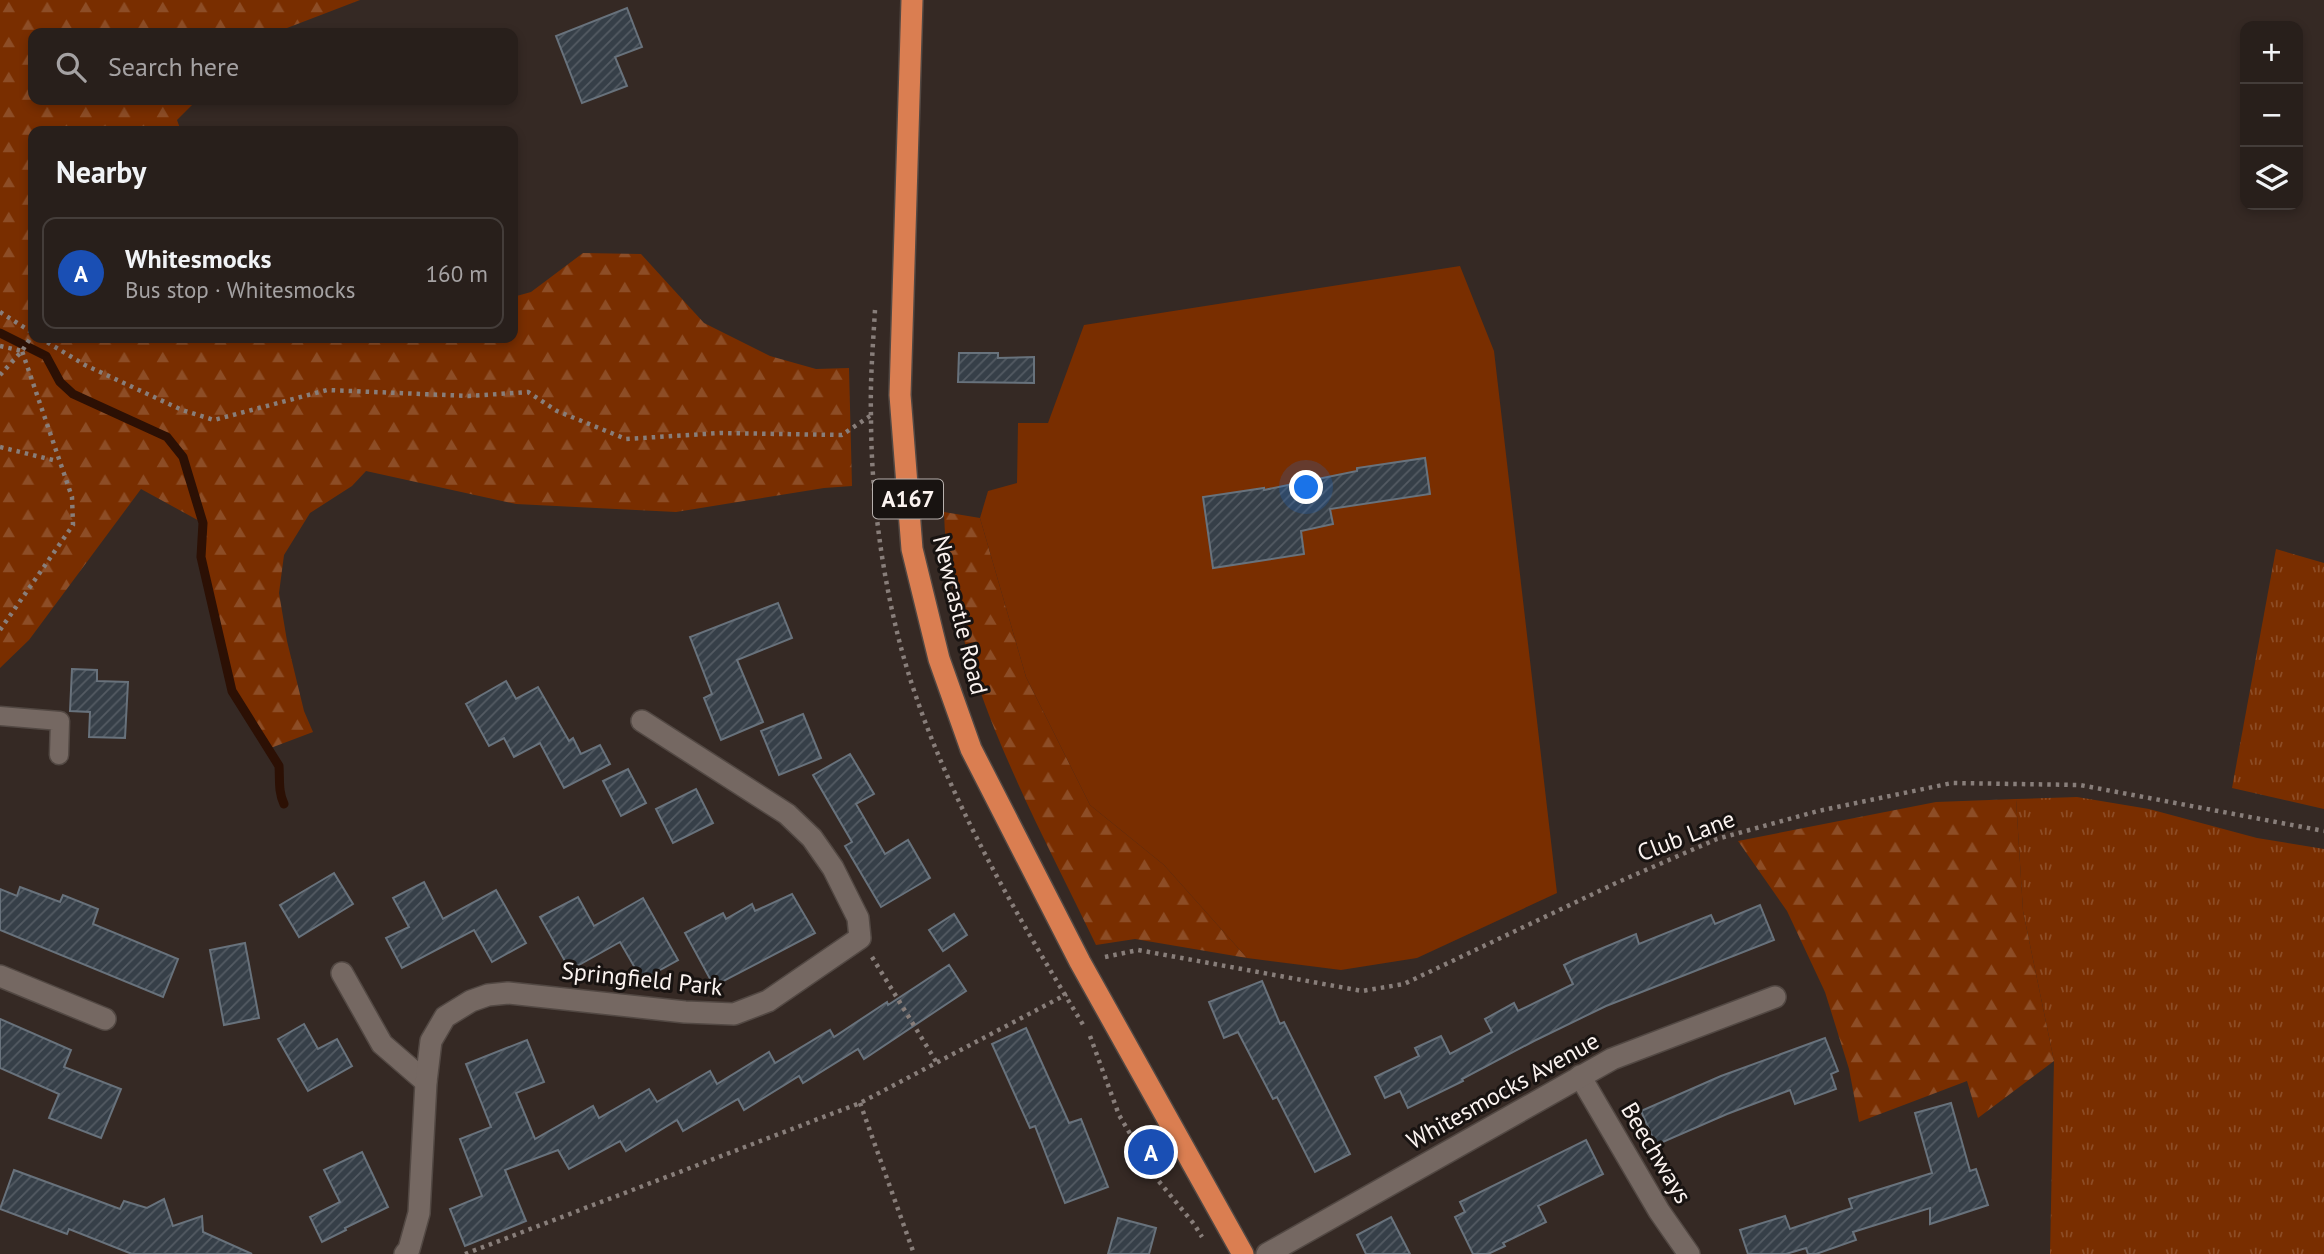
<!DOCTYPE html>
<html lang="en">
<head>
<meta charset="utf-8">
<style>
  :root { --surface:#281f1b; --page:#342c28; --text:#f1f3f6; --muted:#a5a2a3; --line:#443d3a; --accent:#8c9099 }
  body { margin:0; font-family:"PT Sans",sans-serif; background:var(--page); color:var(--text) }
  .controls { position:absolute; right:21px; top:21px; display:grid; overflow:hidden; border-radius:14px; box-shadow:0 4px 10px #0003 }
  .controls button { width:63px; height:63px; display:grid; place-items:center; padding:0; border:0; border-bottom:2px solid var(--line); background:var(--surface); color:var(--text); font:35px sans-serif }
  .you { position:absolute; left:1307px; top:488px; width:24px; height:24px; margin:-18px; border:5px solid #fff; border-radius:50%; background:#1a73e8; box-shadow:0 0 0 10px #1a73e833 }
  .badge { display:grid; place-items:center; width:46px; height:46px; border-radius:50%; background:var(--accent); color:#fff; font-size:23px; font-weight:700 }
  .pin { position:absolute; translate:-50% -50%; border:4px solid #fff; box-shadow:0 2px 7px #0006 }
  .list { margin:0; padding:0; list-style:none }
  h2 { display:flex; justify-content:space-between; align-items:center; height:91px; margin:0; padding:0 28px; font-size:30px }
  h2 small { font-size:23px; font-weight:400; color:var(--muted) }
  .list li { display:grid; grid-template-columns:46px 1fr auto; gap:21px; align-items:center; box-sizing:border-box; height:112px; margin:0 14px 14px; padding:0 14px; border:2px solid var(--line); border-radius:14px }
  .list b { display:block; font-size:26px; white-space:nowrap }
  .list p { margin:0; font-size:23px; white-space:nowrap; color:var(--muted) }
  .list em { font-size:23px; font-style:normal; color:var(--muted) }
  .icon { flex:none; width:38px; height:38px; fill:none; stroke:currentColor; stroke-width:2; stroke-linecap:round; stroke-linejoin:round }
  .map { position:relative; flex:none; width:2324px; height:1254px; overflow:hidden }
  .search { position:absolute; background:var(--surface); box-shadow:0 4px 10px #0003; left:28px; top:28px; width:490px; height:77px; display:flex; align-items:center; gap:18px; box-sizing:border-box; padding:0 24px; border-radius:14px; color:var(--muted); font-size:26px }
  .panel { position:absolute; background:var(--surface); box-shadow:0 4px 10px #0003; left:28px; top:126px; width:490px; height:217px; border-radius:14px }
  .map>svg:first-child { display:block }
</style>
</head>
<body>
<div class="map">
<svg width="2324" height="1254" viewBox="0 0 2324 1254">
  <defs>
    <pattern id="grass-tufts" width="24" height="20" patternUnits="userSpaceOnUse" patternTransform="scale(1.75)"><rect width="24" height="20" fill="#792e00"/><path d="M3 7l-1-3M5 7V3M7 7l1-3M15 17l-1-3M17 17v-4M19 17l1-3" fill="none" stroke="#8d4d26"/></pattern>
    <pattern id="forest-firs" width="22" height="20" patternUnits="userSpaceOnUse" patternTransform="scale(1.75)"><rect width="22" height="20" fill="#792e00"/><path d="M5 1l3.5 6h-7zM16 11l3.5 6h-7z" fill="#8d4d26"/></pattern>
    <pattern id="building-hatch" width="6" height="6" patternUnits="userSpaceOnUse" patternTransform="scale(1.75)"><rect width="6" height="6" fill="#363f48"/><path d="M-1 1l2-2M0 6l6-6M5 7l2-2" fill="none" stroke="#545b63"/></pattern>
  </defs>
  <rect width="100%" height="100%" fill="#352924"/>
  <!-- grass -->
  <g fill="url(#grass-tufts)">
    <path d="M 2276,549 L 2324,563 L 2324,809 L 2232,788 Z"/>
    <path d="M 2077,797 L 2149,809 L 2257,838 L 2324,849 L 2324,1254 L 2050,1254 L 2054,1061 L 2023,911 L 2016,799 Z"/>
  </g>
  <!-- forest -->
  <g fill="url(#forest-firs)">
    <path d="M 0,0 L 360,0 L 274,33 L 33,33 L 33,100 L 197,100 L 177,120 L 181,131 L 33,131 L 33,338 L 513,338 L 513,297 L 531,292 L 583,253 L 641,254 L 704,323 L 770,356 L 816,369 L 849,368 L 852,486 L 824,488 L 676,512 L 516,504 L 366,471 L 352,486 L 310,513 L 284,555 L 279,593 L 287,641 L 304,711 L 313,732 L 268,749 L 232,691 L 201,557 L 203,523 L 141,489 L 29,640 L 0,668 Z"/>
    <path d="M 944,512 L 980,518 L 1026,677 L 1090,805 L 1164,865 L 1247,958 L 1135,939 L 1096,945 C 1031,809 948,666 944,512 Z"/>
    <path d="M 2016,799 L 2023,911 L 2054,1061 L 1978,1118 L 1967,1081 L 1859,1122 L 1849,1069 L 1825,992 L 1787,911 L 1738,841 L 1936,802 Z"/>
  </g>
  <!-- green -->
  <path fill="#792e00" d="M 1460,266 L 1494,351 L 1557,893 L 1417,958 L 1341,970 L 1247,958 L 1164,865 L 1090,805 L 1026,677 L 980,518 L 988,491 L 1017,483 L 1018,423 L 1048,423 L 1084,325 Z"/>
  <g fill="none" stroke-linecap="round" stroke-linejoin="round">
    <!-- stream -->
    <path stroke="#2c1004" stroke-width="9" d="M 0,333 L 46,356 L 60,382 L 73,394 L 167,437 L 183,457 L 203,523 L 201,557 L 232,691 L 279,766 C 280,780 278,791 284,804"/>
  </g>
  <!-- building -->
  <g fill="url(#building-hatch)" stroke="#68727c" stroke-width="2">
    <path d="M 627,8 L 642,47 L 615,57 L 627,86 L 582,103 L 556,36 Z"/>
    <path d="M 959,353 L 998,353 L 998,358 L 1034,357 L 1034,383 L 958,382 Z"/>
    <path d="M 1425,458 L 1430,494 L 1330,509 L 1333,524 L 1301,531 L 1304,554 L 1213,568 L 1203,497 L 1264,488 L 1264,490 L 1357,471 L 1357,468 Z"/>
    <path d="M 778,603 L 792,638 L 737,660 L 763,722 L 721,740 L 704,698 L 712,694 L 690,637 Z"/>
    <path d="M 72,669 L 97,670 L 97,681 L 128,682 L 125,738 L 89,737 L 90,712 L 70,711 Z"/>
    <path d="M 506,681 L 516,699 L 538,687 L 569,741 L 573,738 L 581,754 L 600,745 L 610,764 L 564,788 L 540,743 L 514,757 L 504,738 L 489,746 L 466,704 Z"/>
    <path d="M 803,714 L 821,758 L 779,775 L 761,731 Z"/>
    <path d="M 850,754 L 874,794 L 856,804 L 885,854 L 908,840 L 930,878 L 881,907 L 845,846 L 852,842 L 813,775 Z"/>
    <path d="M 628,769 L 646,803 L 621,816 L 603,781 Z"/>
    <path d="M 696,789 L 713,823 L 673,843 L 656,809 Z"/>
    <path d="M 334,873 L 353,904 L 299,937 L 280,905 Z"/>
    <path d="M 424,882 L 443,919 L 496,890 L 526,943 L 492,962 L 474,930 L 402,968 L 386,938 L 409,927 L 393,898 Z"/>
    <path d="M 20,887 L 60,902 L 63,895 L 98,909 L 93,924 L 178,959 L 163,997 L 0,930 L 0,889 L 17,896 Z"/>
    <path d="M 792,894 L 815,933 L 714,986 L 685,933 L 723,913 L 726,919 L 752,904 L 755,911 Z"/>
    <path d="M 578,897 L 594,926 L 643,898 L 678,960 L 642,980 L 620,942 L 570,970 L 540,917 Z"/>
    <path d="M 1760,905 L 1774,940 L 1606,1006 L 1534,1041 L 1462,1079 L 1463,1081 L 1408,1108 L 1400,1091 L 1385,1098 L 1375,1077 L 1419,1056 L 1415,1048 L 1441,1036 L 1450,1054 L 1492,1032 L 1485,1019 L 1514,1003 L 1518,1011 L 1573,984 L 1564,965 L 1574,960 L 1636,934 L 1639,944 L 1711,915 L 1715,924 Z"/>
    <path d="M 954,914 L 967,935 L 943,951 L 929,930 Z"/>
    <path d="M 245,943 L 259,1018 L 224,1025 L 210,950 Z"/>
    <path d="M 949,965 L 966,991 L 864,1059 L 858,1049 L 803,1083 L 799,1076 L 744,1110 L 738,1099 L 683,1131 L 677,1120 L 626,1151 L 620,1141 L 569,1169 L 558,1150 L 505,1170 L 526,1221 L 465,1246 L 450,1209 L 482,1196 L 460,1139 L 491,1127 L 466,1064 L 527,1040 L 544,1082 L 516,1093 L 535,1139 L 593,1106 L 599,1118 L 649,1089 L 657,1102 L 710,1071 L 717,1084 L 769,1052 L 775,1063 L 830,1030 L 834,1037 L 887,1002 L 888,1005 Z"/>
    <path d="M 1262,981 L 1280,1024 L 1284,1022 L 1350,1154 L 1315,1172 L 1277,1097 L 1273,1099 L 1238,1032 L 1224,1038 L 1209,1002 Z"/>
    <path d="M 0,1019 L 71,1050 L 64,1067 L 121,1089 L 101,1138 L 49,1118 L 59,1094 L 0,1068 Z"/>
    <path d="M 304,1024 L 318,1049 L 337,1039 L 352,1066 L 308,1091 L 278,1039 Z"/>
    <path d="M 1026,1028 L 1069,1123 L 1081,1119 L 1108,1187 L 1065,1203 L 1035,1126 L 1030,1128 L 992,1044 Z"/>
    <path d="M 1825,1038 L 1838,1071 L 1831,1074 L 1836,1089 L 1795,1104 L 1790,1090 L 1727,1114 L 1656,1145 L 1641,1111 L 1721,1076 Z"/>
    <path d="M 1951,1103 L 1970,1171 L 1976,1169 L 1988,1205 L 1930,1224 L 1930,1208 L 1853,1232 L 1856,1240 L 1816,1254 L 1808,1254 L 1806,1248 L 1786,1254 L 1748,1254 L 1740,1230 L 1785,1216 L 1790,1229 L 1852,1208 L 1849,1199 L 1932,1173 L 1915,1113 Z"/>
    <path d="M 1586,1140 L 1603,1174 L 1538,1206 L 1546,1222 L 1503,1243 L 1505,1246 L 1488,1254 L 1473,1254 L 1455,1217 L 1465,1212 L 1460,1202 Z"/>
    <path d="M 362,1152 L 388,1207 L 345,1228 L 346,1230 L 322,1242 L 310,1217 L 340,1202 L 324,1170 Z"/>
    <path d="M 14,1170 L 120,1209 L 124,1201 L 147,1208 L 164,1199 L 173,1226 L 202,1216 L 203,1232 L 252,1254 L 132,1254 L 69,1229 L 67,1234 L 0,1209 Z"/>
    <path d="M 1391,1217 L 1410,1254 L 1366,1254 L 1357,1235 Z"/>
    <path d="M 1118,1218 L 1156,1228 L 1149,1254 L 1108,1254 Z"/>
  </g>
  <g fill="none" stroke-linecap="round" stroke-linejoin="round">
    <defs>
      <path id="service" d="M 0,716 L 60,721 L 59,755"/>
      <g id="minor">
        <path d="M 342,973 L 382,1044 L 426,1082"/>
        <path d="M 0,976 L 105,1019"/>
        <path d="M 1580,1076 L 1659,1211 L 1689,1254"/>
        <path d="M 405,1254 L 409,1249 L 419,1213 L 426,1082 L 431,1041 L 445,1017 L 471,1001 L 488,995 L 508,993 L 685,1012 L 734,1014 L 768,1001 L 860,938 L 858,918 L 833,868 L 812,838 L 787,814 L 642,721"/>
        <path d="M 1267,1254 L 1612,1059 L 1775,997"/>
      </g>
      <path id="trunk" d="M 912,0 L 900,395 L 912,549 L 939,659 L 971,749 L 1080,962 L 1243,1254"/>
    </defs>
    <!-- service casing -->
    <use href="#service" stroke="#524843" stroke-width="21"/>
    <!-- minor casing -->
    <use href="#minor" stroke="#524843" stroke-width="24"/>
    <!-- trunk casing -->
    <use href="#trunk" stroke="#524843" stroke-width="24"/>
    <!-- path -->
    <g stroke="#887e7a" stroke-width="4.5" stroke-dasharray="3.5 5" stroke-linecap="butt">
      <path d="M 875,310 C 873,345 870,380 871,416 C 871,487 880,562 897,632 C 931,771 1011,906 1085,1028"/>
      <path d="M 0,312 L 33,333"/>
      <path d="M 40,338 L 85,365 L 182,410 L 214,420 L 327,390 L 469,396 L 528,392 L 557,411 L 626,439 L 720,433 L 842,435 L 870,416"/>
      <path d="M 0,346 L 22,351"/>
      <path d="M 0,375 L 22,351 L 33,334"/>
      <path d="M 0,447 L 57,461"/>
      <path d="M 0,630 L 73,525 L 72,497 L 22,351"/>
      <path d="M 872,957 L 937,1063"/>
      <path d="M 1105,957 L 1138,950 L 1362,991 L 1404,984 L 1616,883 L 1717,839 L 1818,811 L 1952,783 L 2080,785 L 2324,831"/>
      <path d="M 1090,1036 L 1119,1115 L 1157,1179 L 1194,1224 L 1202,1237"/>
      <path d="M 860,1103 L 914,1254"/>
      <path d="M 465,1254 L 860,1103 L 1067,994"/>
    </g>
    <!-- service -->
    <use href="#service" stroke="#756862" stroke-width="18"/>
    <!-- minor -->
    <use href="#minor" stroke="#756862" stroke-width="21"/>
    <!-- trunk -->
    <use href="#trunk" stroke="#da7e51" stroke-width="21"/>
  </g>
  <g text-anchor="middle" stroke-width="6" stroke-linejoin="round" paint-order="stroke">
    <!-- shield labels -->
    <rect fill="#181311" stroke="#b7b0ad" stroke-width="2" x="873" y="479.5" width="70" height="39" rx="5"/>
    <g font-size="23" font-weight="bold" fill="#fbf3f0">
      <text x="908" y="507">A167</text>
    </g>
    <!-- street labels -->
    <g font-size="24" fill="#fbf3f0" stroke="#181311">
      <text transform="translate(960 615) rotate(76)" y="8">Newcastle Road</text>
      <text transform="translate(1686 836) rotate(-21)" y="8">Club Lane</text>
      <text transform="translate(642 979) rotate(6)" y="8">Springfield Park</text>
      <text transform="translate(1503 1091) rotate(-29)" y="8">Whitesmocks Avenue</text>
      <text transform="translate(1656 1153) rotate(59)" y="8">Beechways</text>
    </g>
  </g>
</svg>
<div class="controls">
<button>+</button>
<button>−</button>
<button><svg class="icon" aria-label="layers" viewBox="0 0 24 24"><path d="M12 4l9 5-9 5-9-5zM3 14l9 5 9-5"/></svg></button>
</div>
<div class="you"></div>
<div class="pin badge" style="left:1151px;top:1152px;background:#1a4fb4">A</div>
<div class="search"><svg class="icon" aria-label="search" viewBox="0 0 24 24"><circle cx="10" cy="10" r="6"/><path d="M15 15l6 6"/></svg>Search here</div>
<section class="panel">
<h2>Nearby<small></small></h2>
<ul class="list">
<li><span class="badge" style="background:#1a4fb4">A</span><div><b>Whitesmocks</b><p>Bus stop · Whitesmocks</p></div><em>160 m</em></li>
</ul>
</section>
</div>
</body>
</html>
